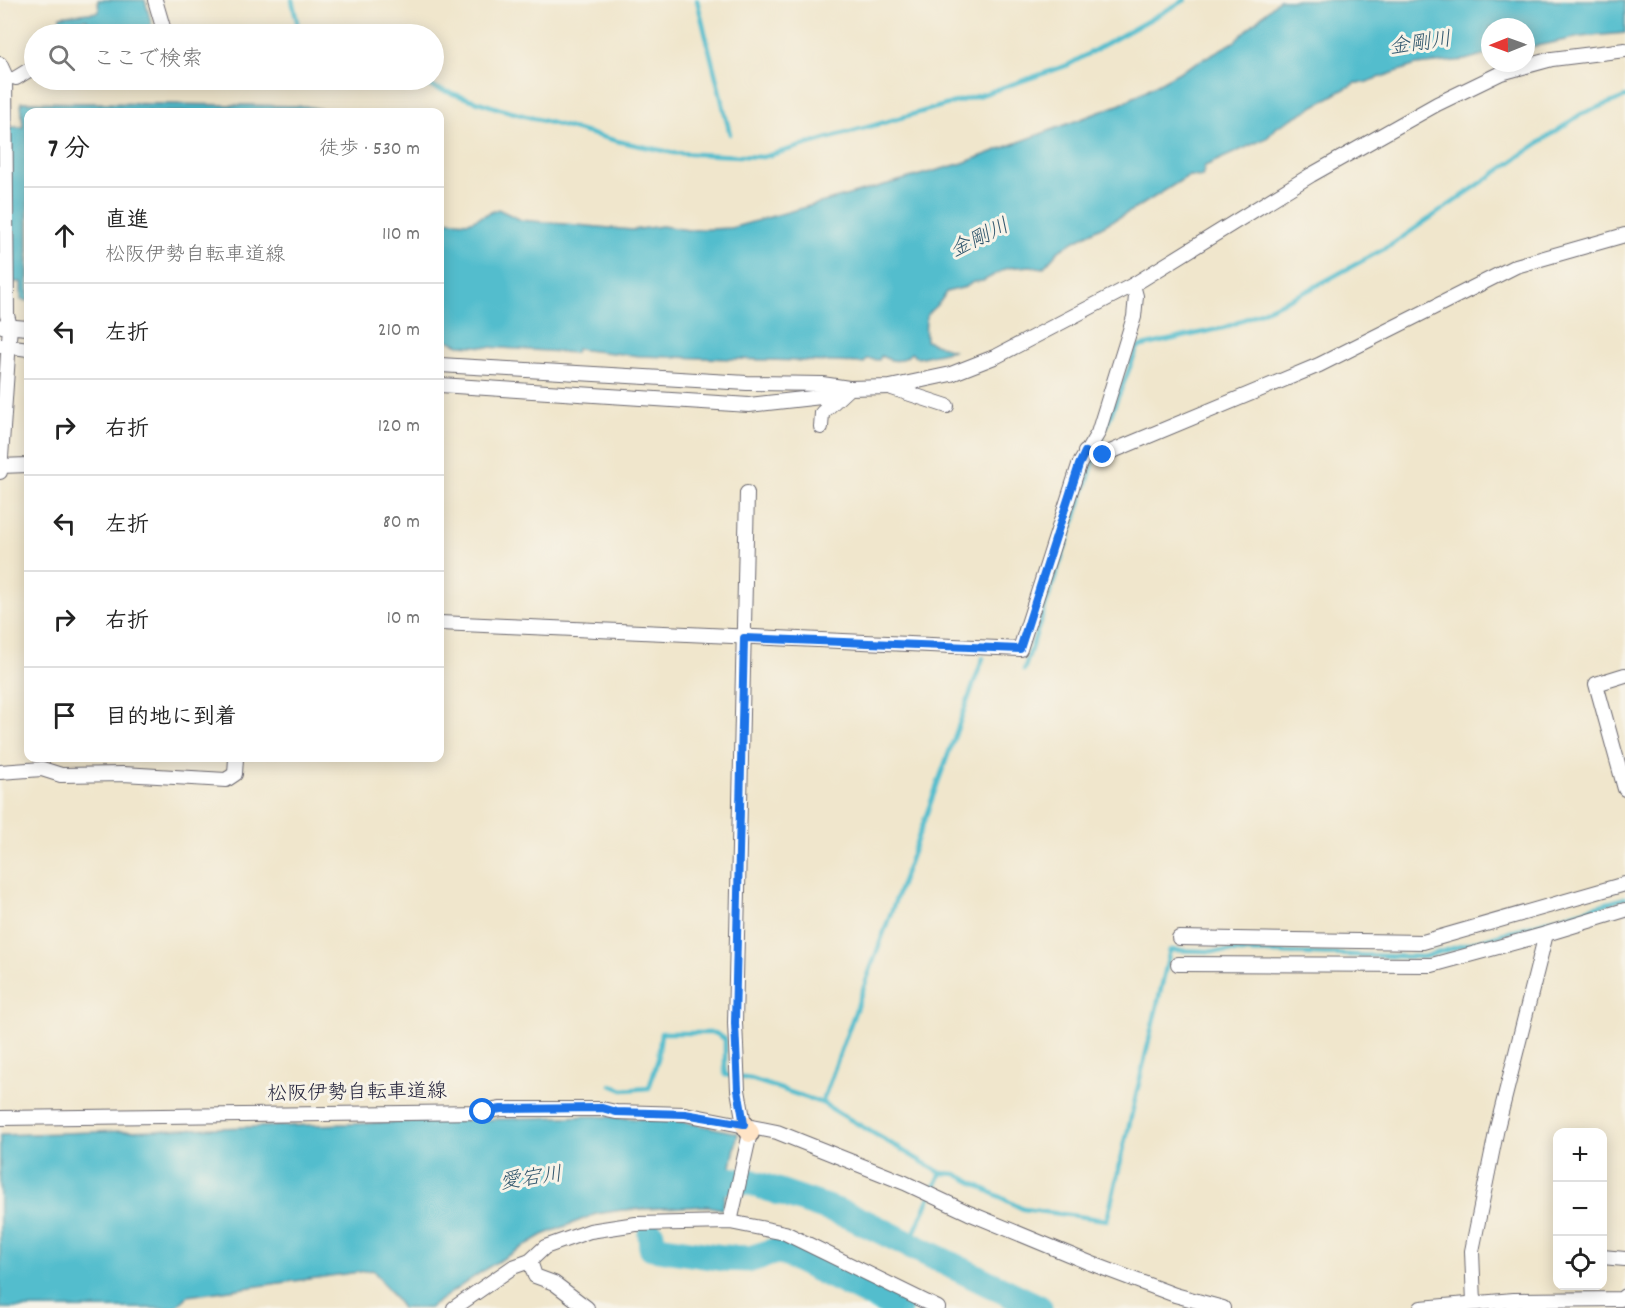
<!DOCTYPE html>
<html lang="ja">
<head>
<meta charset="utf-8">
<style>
  :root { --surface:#fff; --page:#f2f2f2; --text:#222; --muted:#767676; --line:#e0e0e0 }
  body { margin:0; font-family:Dekko,"Klee One",sans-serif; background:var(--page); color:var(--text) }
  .controls { position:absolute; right:18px; bottom:18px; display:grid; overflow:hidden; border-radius:12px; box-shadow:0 3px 15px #0003 }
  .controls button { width:54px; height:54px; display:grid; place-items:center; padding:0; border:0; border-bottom:2px solid var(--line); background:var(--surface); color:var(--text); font:30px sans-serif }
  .compass { position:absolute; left:1481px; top:18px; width:54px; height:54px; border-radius:50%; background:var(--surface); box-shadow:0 3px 15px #0003; rotate:269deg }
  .stop { position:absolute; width:18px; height:18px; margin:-14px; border:4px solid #1a73e8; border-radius:50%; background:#fff }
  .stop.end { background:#1a73e8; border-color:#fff; box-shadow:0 2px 6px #0008 }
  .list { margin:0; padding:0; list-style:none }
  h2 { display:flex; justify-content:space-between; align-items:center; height:78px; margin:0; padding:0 24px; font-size:26px }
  h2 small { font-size:20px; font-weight:400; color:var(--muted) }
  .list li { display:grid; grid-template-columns:39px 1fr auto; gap:18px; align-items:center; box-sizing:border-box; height:96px; padding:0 24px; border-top:2px solid var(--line) }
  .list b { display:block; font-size:22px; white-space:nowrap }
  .list p { margin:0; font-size:20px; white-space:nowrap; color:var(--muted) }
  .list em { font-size:20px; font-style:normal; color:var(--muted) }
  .icon { flex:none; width:33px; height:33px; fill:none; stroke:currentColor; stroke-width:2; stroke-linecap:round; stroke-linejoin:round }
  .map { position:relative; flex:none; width:1625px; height:1308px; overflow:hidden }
  .search { position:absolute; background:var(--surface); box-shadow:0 3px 15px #0003; left:24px; top:24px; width:420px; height:66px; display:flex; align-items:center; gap:15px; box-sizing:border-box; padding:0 21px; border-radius:33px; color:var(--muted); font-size:22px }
  .panel { position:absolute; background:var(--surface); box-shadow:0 3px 15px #0003; left:24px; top:108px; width:420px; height:654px; border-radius:12px }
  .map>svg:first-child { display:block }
</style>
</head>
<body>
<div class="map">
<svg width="1625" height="1308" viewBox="0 0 1625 1308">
  <rect width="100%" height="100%" fill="#f7f3e8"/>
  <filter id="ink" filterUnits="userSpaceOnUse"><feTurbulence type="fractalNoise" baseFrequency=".0167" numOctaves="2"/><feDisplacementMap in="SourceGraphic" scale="12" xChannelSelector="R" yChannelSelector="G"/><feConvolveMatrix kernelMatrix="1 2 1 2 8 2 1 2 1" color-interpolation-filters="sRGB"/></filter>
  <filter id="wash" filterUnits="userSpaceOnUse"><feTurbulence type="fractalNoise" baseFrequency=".008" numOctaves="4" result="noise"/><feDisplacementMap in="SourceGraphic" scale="24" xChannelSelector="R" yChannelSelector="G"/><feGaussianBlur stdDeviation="1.35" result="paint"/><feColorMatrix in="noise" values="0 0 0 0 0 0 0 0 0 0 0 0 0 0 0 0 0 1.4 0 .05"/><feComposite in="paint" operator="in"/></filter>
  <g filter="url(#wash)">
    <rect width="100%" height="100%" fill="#f0e6cc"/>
    <!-- water -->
    <g fill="#52bdcd" stroke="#3a7084" stroke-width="1.5">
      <path d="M 98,0 L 145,0 L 154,34 L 84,34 L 84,30 L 89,29 L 89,24 L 76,25 L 76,23 L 87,22 L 87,19 L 60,22 L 60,16 L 99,12 Z"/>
      <path d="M 1279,0 L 1625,0 L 1625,33 L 1580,37 L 1526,48 L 1526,27 L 1490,27 L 1490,53 L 1465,60 L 1416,65 L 1364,83 L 1355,83 L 1277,127 L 1267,138 L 1205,166 L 1202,177 L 1188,176 L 1140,206 L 1060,249 L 1043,268 L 1030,266 L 1007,268 L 983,281 L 973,282 L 966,287 L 946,292 C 934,318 923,300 926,341 L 953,350 L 918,358 L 911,353 C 901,363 893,362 881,356 L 879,360 L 867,359 L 864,363 L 640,356 L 576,349 L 575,353 L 459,345 L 440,337 L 440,220 L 469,222 L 498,209 L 521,220 L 632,230 L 662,226 L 689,230 L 731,228 L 963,163 L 1121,104 L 1234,42 Z"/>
      <path d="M 21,102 L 305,106 L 338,112 L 28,112 L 28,301 L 21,300 L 21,282 L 0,283 L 0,127 L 23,127 Z"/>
      <path d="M 595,1116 L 684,1122 L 738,1133 L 722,1209 L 707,1206 L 622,1210 L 596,1214 L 543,1235 L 487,1268 L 429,1308 L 402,1308 L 373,1270 L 188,1296 L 175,1308 L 0,1308 L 0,1135 Z"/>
    </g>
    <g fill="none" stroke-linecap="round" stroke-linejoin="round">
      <!-- stream -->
      <g stroke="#52bdcd" stroke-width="4.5">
        <path d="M 292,0 L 300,34"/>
        <path d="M 697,0 L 730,134"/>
        <path d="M 411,80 L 500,109 L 617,141 L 674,153 L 763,157 L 984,94 L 1068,65 L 1185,0"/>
        <path d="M 1106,427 L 1138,347 L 1227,327 L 1305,292 L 1391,245 L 1581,114 L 1625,97"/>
        <path d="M 1024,670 L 1102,438"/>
        <path d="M 611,1085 L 623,1090 L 649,1088 L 658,1059 L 661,1033 L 715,1033 L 725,1039 L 725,1075 L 751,1079 L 822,1103 L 983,658"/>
        <path d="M 822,1103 L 941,1173"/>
        <path d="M 909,1244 L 941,1173 L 956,1174 L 1023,1209 L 1107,1220 L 1170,950 L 1423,957 L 1625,898"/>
      </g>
      <!-- river -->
      <g stroke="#52bdcd" stroke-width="27">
        <path d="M 691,1177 L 750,1182 L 853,1217 L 1039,1308"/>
        <path d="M 651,1234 L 652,1247 L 723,1258 L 750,1259 L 779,1250 L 898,1308"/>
      </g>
    </g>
  </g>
  <g filter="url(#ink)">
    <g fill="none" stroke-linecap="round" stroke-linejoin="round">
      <defs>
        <g id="street">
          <path d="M 155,0 L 165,34"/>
          <path d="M 0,64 L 5,75 L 7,315 L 10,326 L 0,472"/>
          <path d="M 16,78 L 29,70 L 34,70"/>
          <path d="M 2,326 L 28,328"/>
          <path d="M 0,345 L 28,349"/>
          <path d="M 440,365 L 747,383 L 822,384 L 849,388 L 890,387 L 951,374 L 997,356 L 1133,285 L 1311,175 L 1437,104 L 1501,73 L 1552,59 L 1625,50"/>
          <path d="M 440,385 L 749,405 L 830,396 L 849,388 L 822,413 L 821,427"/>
          <path d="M 892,388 L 947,406"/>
          <path d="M 1085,452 L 1090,455 L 1103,455 L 1319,365 L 1516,266 L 1625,235"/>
          <path d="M 0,466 L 28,465"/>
          <path d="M 440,623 L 1020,649 L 1079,465 L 1098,433 L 1134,317 L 1136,296 L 1133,285"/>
          <path d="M 1625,675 L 1596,684 L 1625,789"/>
          <path d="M 0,772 L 42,769 L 61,775 L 123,774 L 226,780 L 235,774 L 236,758"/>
          <path d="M 1179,938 L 1423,942 L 1625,884"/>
          <path d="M 1178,964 L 1432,965 L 1546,934"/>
          <path d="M 0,1118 L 483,1112 L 501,1109 L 602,1109 L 616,1112 L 685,1114 L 777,1132 L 905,1183 L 969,1213 L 1090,1263 L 1175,1295 L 1223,1308"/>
          <path d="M 744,1124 L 738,1090 L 735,1023 L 747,493"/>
          <path d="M 730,1222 L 750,1133"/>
          <path d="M 1602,1257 L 1625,1259"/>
          <path d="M 530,1261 L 535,1276 L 554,1283 L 587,1308"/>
          <path d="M 1474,1303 L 1472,1251 L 1497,1128 L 1546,934 L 1625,910"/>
          <path d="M 454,1308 L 513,1267 L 530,1261 L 545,1247 L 590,1231 L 636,1224 L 730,1222 L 785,1233 L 938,1308"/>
          <path d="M 1421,1308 L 1514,1300 L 1621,1299 L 1625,1296"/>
        </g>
        <path id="secondary" d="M 744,1124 L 750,1133"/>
      </defs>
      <!-- street casing -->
      <use href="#street" stroke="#6a676e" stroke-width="16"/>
      <!-- secondary casing -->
      <use href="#secondary" stroke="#6a676e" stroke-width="21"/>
      <!-- street -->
      <use href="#street" stroke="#fff" stroke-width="14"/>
      <!-- secondary -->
      <use href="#secondary" stroke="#ffe4c6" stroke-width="18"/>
    </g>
  </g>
  <g fill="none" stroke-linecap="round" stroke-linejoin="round" filter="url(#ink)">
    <!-- route -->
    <path stroke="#1a73e8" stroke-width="8" d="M 483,1112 L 501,1109 L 602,1108 L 616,1112 L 685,1114 L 744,1124 L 738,1090 L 735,1023 L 744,638 L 1020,649 L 1079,465 L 1085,452 L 1090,455 L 1103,455"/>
  </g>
  <g text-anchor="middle" stroke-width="6" stroke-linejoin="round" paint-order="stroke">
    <!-- street labels -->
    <g font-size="20" fill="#22223b" stroke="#f7f3e8">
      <text transform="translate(357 1091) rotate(-1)" y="7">松阪伊勢自転車道線</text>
    </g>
    <!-- water labels -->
    <g font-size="21" font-style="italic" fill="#33586e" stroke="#f7f3e8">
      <text transform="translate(1420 42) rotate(-8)" y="7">金剛川</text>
      <text transform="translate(979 237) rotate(-26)" y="7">金剛川</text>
      <text transform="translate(531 1177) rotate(-8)" y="7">愛宕川</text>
    </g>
  </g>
</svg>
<div class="controls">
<button>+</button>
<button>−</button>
<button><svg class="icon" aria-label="locate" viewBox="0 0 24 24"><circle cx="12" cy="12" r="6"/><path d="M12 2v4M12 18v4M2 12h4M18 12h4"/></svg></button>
</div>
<svg class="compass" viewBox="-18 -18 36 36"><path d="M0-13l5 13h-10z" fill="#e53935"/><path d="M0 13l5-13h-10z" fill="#767676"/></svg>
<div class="stop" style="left:483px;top:1112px"></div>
<div class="stop end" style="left:1103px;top:455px"></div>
<div class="search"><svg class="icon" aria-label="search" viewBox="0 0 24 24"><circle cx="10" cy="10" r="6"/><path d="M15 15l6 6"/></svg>ここで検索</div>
<section class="panel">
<h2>7 分<small>徒歩 · 530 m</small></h2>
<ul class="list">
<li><svg class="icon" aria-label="ahead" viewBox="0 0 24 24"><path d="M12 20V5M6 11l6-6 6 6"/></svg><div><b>直進</b><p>松阪伊勢自転車道線</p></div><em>110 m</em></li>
<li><svg class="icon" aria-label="left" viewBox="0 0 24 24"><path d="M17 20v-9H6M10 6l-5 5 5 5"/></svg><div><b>左折</b></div><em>210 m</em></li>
<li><svg class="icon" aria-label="right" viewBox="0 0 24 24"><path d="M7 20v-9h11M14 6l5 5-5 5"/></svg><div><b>右折</b></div><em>120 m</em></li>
<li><svg class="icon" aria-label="left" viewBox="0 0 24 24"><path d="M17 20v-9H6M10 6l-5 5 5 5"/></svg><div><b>左折</b></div><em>80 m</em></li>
<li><svg class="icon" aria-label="right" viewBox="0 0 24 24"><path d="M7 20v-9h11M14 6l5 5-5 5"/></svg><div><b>右折</b></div><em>10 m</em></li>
<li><svg class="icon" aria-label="arrive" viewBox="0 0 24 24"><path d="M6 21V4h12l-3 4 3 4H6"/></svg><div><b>目的地に到着</b></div></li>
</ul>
</section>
</div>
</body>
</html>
